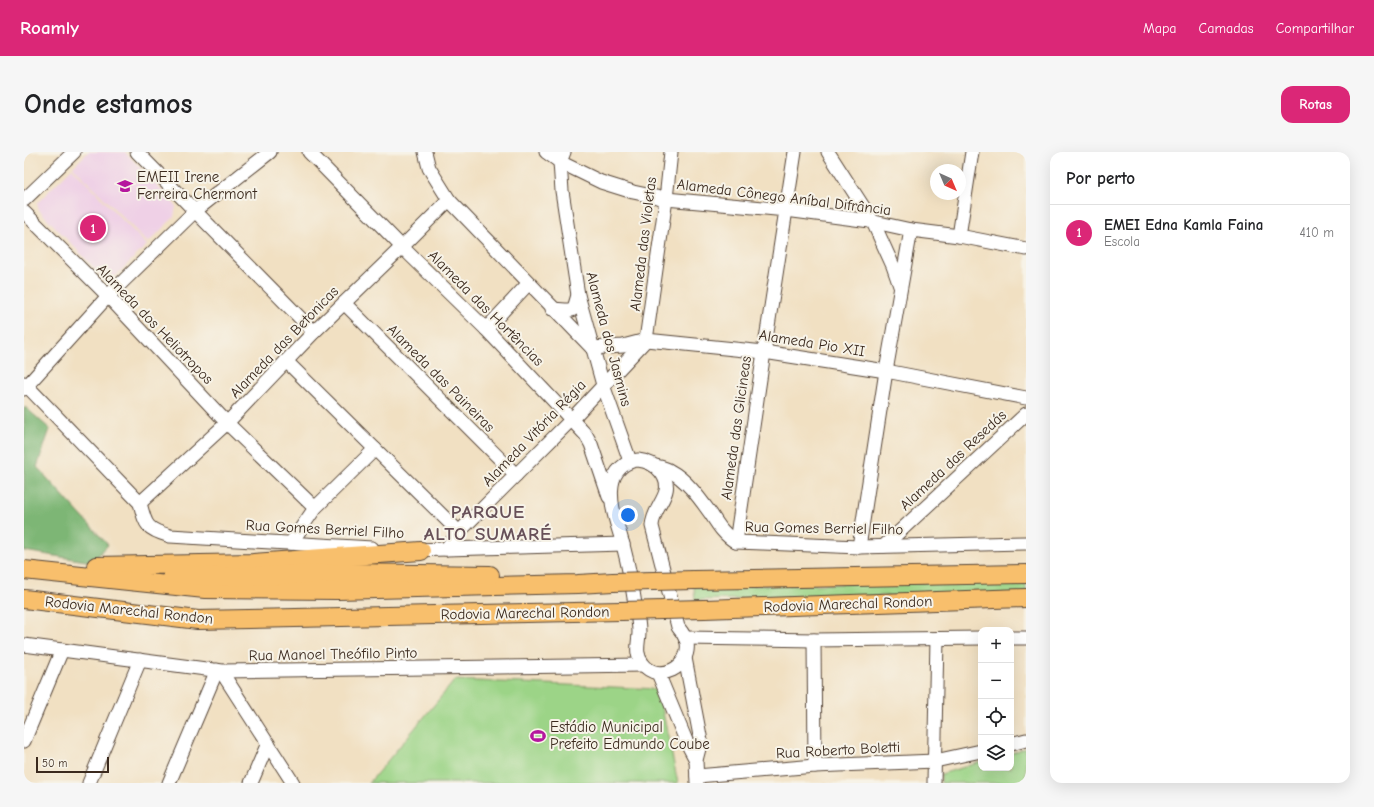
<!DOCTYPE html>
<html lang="pt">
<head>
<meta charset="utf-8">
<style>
  :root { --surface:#fff; --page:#f6f6f6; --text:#202124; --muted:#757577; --line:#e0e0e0; --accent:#db2777 }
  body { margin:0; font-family:"Comic Neue",sans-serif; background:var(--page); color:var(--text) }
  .controls { position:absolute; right:12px; bottom:12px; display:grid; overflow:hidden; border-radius:8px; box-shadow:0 4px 16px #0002 }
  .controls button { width:36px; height:36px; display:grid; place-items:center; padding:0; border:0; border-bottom:1px solid var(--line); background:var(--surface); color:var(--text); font:20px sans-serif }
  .compass { position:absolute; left:906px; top:12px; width:36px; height:36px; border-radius:50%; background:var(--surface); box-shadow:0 4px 16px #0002; rotate:136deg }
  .scale { position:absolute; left:12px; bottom:10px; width:73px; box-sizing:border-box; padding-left:4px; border:2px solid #3b2a1e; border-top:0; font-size:11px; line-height:14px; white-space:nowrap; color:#3b2a1e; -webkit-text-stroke:3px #f7f3e8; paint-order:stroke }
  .you { position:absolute; left:604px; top:363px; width:14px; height:14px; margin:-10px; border:3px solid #fff; border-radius:50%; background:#1a73e8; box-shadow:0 0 0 6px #1a73e833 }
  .badge { display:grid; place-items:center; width:26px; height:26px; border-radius:50%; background:var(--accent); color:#fff; font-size:13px; font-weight:700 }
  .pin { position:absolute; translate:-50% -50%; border:2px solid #fff; box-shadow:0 1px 4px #0006 }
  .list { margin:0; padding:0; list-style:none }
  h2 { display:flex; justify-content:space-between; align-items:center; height:52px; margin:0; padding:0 16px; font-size:17px }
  h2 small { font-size:13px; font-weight:400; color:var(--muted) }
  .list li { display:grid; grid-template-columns:26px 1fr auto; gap:12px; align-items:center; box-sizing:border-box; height:56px; padding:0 16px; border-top:1px solid var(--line) }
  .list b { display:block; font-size:15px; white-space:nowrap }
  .list p { margin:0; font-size:13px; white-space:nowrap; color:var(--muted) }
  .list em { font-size:13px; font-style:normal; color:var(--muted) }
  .icon { flex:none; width:22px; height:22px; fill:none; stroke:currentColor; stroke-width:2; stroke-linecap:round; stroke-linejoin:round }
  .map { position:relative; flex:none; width:1002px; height:631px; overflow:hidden; border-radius:12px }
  header { display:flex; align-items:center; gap:24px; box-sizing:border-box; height:56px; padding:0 20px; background:var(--accent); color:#fff }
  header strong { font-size:19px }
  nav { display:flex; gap:22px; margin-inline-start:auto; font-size:14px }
  .intro { display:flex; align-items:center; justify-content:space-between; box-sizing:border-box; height:96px; padding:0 24px }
  h1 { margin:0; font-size:28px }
  .button { padding:10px 18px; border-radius:12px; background:var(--accent); color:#fff; font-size:14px; font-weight:700 }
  main { display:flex; gap:24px; padding:0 24px }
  aside { flex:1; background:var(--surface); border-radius:12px; box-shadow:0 4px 16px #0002 }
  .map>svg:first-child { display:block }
</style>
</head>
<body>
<header>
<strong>Roamly</strong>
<nav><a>Mapa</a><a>Camadas</a><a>Compartilhar</a></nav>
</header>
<div class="intro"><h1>Onde estamos</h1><a class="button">Rotas</a></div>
<main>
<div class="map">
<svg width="1002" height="631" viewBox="0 0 1002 631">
  <rect width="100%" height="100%" fill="#f7f3e8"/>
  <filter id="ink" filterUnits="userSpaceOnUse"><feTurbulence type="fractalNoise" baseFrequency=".025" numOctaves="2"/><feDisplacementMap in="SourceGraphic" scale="8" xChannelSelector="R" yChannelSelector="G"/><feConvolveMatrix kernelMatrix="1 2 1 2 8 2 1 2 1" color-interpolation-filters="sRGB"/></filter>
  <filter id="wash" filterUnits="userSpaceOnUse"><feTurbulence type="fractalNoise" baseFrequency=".012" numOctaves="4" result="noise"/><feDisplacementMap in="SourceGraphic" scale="16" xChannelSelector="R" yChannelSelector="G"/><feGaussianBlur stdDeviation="0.9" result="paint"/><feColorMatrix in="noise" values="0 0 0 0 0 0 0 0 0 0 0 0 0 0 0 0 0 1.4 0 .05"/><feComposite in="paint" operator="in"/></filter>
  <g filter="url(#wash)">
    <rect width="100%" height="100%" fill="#f1e0c2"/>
    <!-- built -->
    <g fill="#efd0e6">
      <path d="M 64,0 L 101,0 L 152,54 L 150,65 L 124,91 L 49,15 Z"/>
      <path d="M 48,16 L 123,93 L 91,124 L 77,123 L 15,58 L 13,51 Z"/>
    </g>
    <!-- green -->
    <g fill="#9cd487" stroke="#6c7f52">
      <path d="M 1002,428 L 1002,441 L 671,448 L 670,435 Z"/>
      <path d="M 431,528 L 634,537 L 654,631 L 345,631 Z"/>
      <path d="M 1002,596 L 1002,631 L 917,631 L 917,622 L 957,610 L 957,616 L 987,616 L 987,601 Z"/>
    </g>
    <!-- forest -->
    <path fill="#7db674" stroke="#5c7049" d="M 1,255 L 26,277 L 13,315 L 84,393 L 68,410 L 0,399 L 0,257 Z"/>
  </g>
  <g filter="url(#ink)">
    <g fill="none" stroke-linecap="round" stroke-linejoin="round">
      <defs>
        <g id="minor">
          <path d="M 113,0 L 290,180"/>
          <path d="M 285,0 L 378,95 L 462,177 L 562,283 L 567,292 L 585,345"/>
          <path d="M 401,0 L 405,16 L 425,48 L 568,196"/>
          <path d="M 522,0 L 536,10 L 577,30 L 609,40 L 642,47 L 762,58 L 846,69 L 887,78 L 935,84 L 1002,97"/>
          <path d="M 540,0 L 536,10 L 538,39 L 554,143 L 579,233 L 606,309"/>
          <path d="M 804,0 L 849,70 L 869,114 L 876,134"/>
          <path d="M 0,48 L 50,0"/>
          <path d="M 0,60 L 84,144 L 203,271 L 291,356"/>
          <path d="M 935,84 L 948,0"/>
          <path d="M 320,151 L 492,323"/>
          <path d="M 528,157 L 541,158 L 548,158 L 551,153 L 554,143"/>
          <path d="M 462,177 L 505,131"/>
          <path d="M 622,188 L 642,47 L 647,0"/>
          <path d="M 568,196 L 599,194 L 622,188 L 740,200 L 862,219 L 1002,246"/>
          <path d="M 262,209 L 435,380"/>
          <path d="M 0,231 L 116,351 C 122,374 122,377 146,384 L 348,396"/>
          <path d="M 0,237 L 84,144 L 171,59 L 246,0"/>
          <path d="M 614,308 C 623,309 630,312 636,319 C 654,341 629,352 628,374 L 654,475 C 658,480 662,485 663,491 C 667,515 634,532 619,512 C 610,501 615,491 615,480 C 615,470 613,461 611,452 C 608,432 604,412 599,393 C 594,373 585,354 588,333 C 590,319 601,309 614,308 Z"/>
          <path d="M 631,314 C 636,315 642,316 646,319 C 663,328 676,347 687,362 C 694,373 700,383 712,390 L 835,395 L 1002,391"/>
          <path d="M 116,351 L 203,271 L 290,180 L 378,95 L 425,48"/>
          <path d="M 712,390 L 740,200 L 771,0"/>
          <path d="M 267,391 L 291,356 L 351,297"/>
          <path d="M 860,394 L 1002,262"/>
          <path d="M 835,395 L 862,219 L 887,78"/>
          <path d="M 422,397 L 435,380 L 547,268 L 622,188"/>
          <path d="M 389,398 L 599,392"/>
          <path d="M 661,486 L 790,488 L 957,486"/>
          <path d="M 987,486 L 1002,486"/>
          <path d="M 790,488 L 791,614"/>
          <path d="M 0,493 L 197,519 L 619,513"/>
          <path d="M 661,506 L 677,589 L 672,608 L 673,631"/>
          <path d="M 197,519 L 269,631"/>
          <path d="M 634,521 L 663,591 L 672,608"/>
          <path d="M 0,589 L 38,498"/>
          <path d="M 987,592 L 1002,588"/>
          <path d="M 673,624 L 791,614 L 911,609 L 957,599"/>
          <path d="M 65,631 L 116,508"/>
          <path d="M 145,631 L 193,518"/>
          <path d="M 227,631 L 244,591"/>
          <path d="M 910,631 L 913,487"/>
        </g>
        <g id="highway">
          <path d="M 72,414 L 229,411 L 397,399"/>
          <path d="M 0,418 L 181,437 L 313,438 L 554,432 L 589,430"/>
          <path d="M 148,421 L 189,425 L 324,421 L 466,423"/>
          <path d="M 670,428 L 1002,422"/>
          <path d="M 0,447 L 174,468 L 597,459"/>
          <path d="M 680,457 L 1002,446"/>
        </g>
      </defs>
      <!-- minor casing -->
      <use href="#minor" stroke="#564537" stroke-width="15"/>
      <!-- highway casing -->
      <use href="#highway" stroke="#564537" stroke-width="20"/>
      <!-- minor -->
      <use href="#minor" stroke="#fff" stroke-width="13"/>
      <!-- highway -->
      <use href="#highway" stroke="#f8bf6c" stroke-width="18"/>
      <defs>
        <g id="highway-bridge">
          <path d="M 589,430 L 670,428"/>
          <path d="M 597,459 L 680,457"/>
        </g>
      </defs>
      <!-- highway-bridge casing -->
      <use href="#highway-bridge" stroke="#564537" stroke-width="20" stroke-linecap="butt"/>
      <!-- highway-bridge -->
      <use href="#highway-bridge" stroke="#f8bf6c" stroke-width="18"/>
    </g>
  </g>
  <!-- icons -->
  <defs>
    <symbol id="school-bare" viewBox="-9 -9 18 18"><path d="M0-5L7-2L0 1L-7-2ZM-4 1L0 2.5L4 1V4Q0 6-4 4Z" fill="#b5179e" stroke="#f7f3e8" stroke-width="2.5" paint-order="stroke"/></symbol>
    <symbol id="stadium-bare" viewBox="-9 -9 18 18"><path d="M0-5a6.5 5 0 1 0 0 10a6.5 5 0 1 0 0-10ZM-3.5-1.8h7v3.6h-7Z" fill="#b5179e" stroke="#f7f3e8" stroke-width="2.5" paint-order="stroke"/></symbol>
  </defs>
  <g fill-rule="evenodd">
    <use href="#school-bare" x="90" y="23" width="22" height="22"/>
    <use href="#stadium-bare" x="503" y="573" width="22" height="22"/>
  </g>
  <g text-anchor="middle" stroke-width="4" stroke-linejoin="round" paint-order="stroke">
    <!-- poi labels -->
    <g font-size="15" fill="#3b2a1e" stroke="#f7f3e8" text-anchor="start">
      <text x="113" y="30">EMEII Irene<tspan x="113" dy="17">Ferreira Chermont</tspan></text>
      <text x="526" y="580">Estádio Municipal<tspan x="526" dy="17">Prefeito Edmundo Coube</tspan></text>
    </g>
    <!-- street labels -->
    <g font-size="15" fill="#3b2a1e" stroke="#f7f3e8">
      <text transform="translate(760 45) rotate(7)" y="5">Alameda Cônego Aníbal Difrância</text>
      <text transform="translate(619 92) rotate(-83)" y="5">Alameda das Violetas</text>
      <text transform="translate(462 156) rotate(45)" y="5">Alameda das Hortências</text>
      <text transform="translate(131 172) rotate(46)" y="5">Alameda dos Heliotropos</text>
      <text transform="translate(585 187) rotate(75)" y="5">Alameda dos Jasmins</text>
      <text transform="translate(260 190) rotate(-46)" y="5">Alameda das Betonicas</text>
      <text transform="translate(788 191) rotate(9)" y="5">Alameda Pio XII</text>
      <text transform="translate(417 226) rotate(45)" y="5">Alameda das Paineiras</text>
      <text transform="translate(712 276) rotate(-82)" y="5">Alameda das Glicineas</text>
      <text transform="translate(510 281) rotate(-46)" y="5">Alameda Vitória Régia</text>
      <text transform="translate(929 308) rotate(-43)" y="5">Alameda das Resedás</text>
      <text transform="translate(800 376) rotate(1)" y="5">Rua Gomes Berriel Filho</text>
      <text transform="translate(301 377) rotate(3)" y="5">Rua Gomes Berriel Filho</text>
      <text transform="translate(824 452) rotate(-2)" y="5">Rodovia Marechal Rondon</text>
      <text transform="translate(105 458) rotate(6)" y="5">Rodovia Marechal Rondon</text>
      <text transform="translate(501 461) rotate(-1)" y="5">Rodovia Marechal Rondon</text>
      <text transform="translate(309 502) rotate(-1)" y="5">Rua Manoel Theófilo Pinto</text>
      <text transform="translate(814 598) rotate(-3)" y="5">Rua Roberto Boletti</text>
    </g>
    <!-- district labels -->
    <g font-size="19" font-weight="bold" letter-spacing="1" fill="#675058" stroke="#f7f3e8">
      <text x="464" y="366">PARQUE<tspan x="464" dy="22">ALTO SUMARÉ</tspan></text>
    </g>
  </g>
</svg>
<div class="controls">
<button>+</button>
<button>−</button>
<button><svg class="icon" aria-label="locate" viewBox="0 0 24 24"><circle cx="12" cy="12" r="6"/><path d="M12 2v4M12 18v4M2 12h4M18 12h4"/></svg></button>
<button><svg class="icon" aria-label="layers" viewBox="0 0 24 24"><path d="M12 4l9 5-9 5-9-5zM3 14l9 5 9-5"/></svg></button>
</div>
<svg class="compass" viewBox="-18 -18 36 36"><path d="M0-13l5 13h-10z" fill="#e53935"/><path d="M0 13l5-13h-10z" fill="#757577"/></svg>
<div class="scale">50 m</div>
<div class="you"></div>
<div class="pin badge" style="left:69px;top:76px">1</div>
</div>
<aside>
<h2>Por perto<small></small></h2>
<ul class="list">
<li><span class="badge">1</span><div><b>EMEI Edna Kamla Faina</b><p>Escola</p></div><em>410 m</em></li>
</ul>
</aside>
</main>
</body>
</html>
